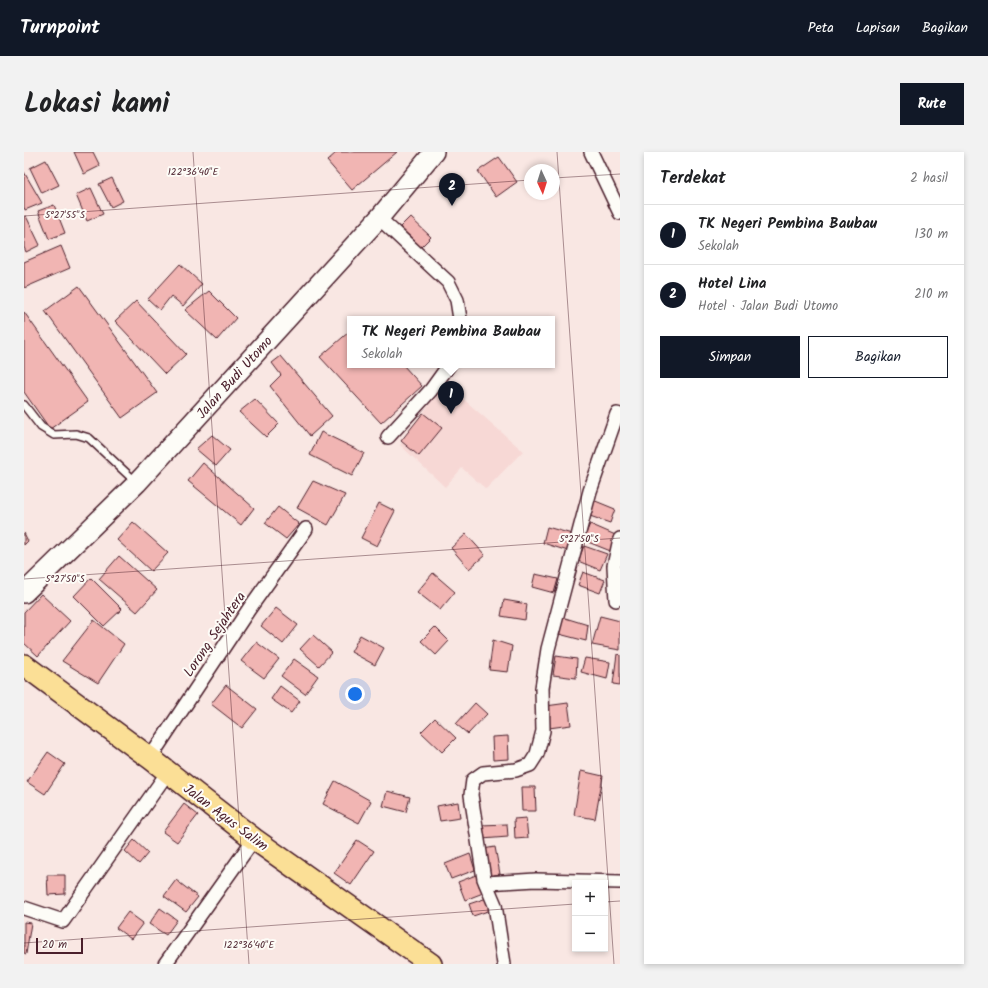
<!DOCTYPE html>
<html lang="id">
<head>
<meta charset="utf-8">
<style>
  :root { --surface:#fff; --page:#f2f2f2; --text:#202124; --muted:#757577; --line:#e0e0e0; --accent:#111827 }
  body { margin:0; font-family:Kalam,sans-serif; background:var(--page); color:var(--text) }
  .controls { position:absolute; right:12px; bottom:12px; display:grid; overflow:hidden; border-radius:0px; box-shadow:0 2px 6px #0003 }
  .controls button { width:36px; height:36px; display:grid; place-items:center; padding:0; border:0; border-bottom:1px solid var(--line); background:var(--surface); color:var(--text); font:20px sans-serif }
  .compass { position:absolute; left:500px; top:12px; width:36px; height:36px; border-radius:50%; background:var(--surface); box-shadow:0 2px 6px #0003; rotate:176deg }
  .scale { position:absolute; left:12px; bottom:10px; width:47px; box-sizing:border-box; padding-left:4px; border:2px solid #4a1f2b; border-top:0; font-size:11px; line-height:14px; white-space:nowrap; color:#4a1f2b; -webkit-text-stroke:3px #fdfcf7; paint-order:stroke }
  .you { position:absolute; left:331px; top:542px; width:14px; height:14px; margin:-10px; border:3px solid #fff; border-radius:50%; background:#1a73e8; box-shadow:0 0 0 6px #1a73e833 }
  .badge { display:grid; place-items:center; width:26px; height:26px; border-radius:50%; background:var(--accent); color:#fff; font-size:13px; font-weight:700 }
  .pin { position:absolute; translate:-50% -33px; filter:drop-shadow(0 1px 2px #0008) }
  .pin::after { content:''; position:absolute; top:21px; width:14px; height:12px; background:inherit; clip-path:polygon(0 0,100% 0,50% 100%) }
  .popup { position:absolute; left:323px; top:164px; width:208px; height:52px; box-sizing:border-box; display:grid; place-content:center; border-radius:0px; background:var(--surface); filter:drop-shadow(0 1px 3px #0005); font-size:13px; white-space:nowrap; color:var(--muted) }
  .popup b { font-size:15px; color:var(--text) }
  .popup::after { content:''; position:absolute; left:50%; top:100%; margin-left:-8px; border:8px solid transparent; border-top-color:var(--surface) }
  .list { margin:0; padding:0; list-style:none }
  h2 { display:flex; justify-content:space-between; align-items:center; height:52px; margin:0; padding:0 16px; font-size:17px }
  h2 small { font-size:13px; font-weight:400; color:var(--muted) }
  .list li { display:grid; grid-template-columns:26px 1fr auto; gap:12px; align-items:center; box-sizing:border-box; height:60px; padding:0 16px; border-top:1px solid var(--line) }
  .list b { display:block; font-size:15px; white-space:nowrap }
  .list p { margin:0; font-size:13px; white-space:nowrap; color:var(--muted) }
  .list em { font-size:13px; font-style:normal; color:var(--muted) }
  .actions { display:flex; gap:8px; padding:12px 16px }
  .actions a { flex:1; padding:9px 0; border:1px solid var(--accent); border-radius:0px; text-align:center; font-size:14px; color:var(--accent) }
  .actions .main { background:var(--accent); color:#fff }
  .map { position:relative; flex:none; width:596px; height:812px; overflow:hidden; border-radius:0px }
  header { display:flex; align-items:center; gap:24px; box-sizing:border-box; height:56px; padding:0 20px; background:var(--accent); color:#fff }
  header strong { font-size:19px }
  nav { display:flex; gap:22px; margin-inline-start:auto; font-size:14px }
  .intro { display:flex; align-items:center; justify-content:space-between; box-sizing:border-box; height:96px; padding:0 24px }
  h1 { margin:0; font-size:28px }
  .button { padding:10px 18px; border-radius:0px; background:var(--accent); color:#fff; font-size:14px; font-weight:700 }
  main { display:flex; gap:24px; padding:0 24px }
  aside { flex:1; background:var(--surface); border-radius:0px; box-shadow:0 2px 6px #0003 }
  .map>svg:first-child { display:block }
</style>
</head>
<body>
<header>
<strong>Turnpoint</strong>
<nav><a>Peta</a><a>Lapisan</a><a>Bagikan</a></nav>
</header>
<div class="intro"><h1>Lokasi kami</h1><a class="button">Rute</a></div>
<main>
<div class="map">
<svg width="596" height="812" viewBox="0 0 596 812">
  <rect width="100%" height="100%" fill="#f9e7e3"/>
  <filter id="ink" filterUnits="userSpaceOnUse"><feTurbulence type="fractalNoise" baseFrequency=".025" numOctaves="2"/><feDisplacementMap in="SourceGraphic" scale="8" xChannelSelector="R" yChannelSelector="G"/><feConvolveMatrix kernelMatrix="1 2 1 2 8 2 1 2 1" color-interpolation-filters="sRGB"/></filter>
  <g filter="url(#ink)">
    <!-- built -->
    <path fill="#f7d8d5" d="M 421,231 L 499,299 L 462,337 L 438,316 L 421,335 L 376,293 Z"/>
    <!-- building -->
    <g fill="#f1b5b3" stroke="#4a1f2b">
      <path d="M 50,0 L 69,0 L 76,14 L 60,22 Z"/>
      <path d="M 313,0 L 373,0 L 328,38 L 303,9 Z"/>
      <path d="M 475,5 L 493,30 L 472,45 L 454,19 Z"/>
      <path d="M 22,8 L 35,33 L 18,41 L 6,16 Z"/>
      <path d="M 0,20 L 18,51 L 1,58 L 0,55 Z"/>
      <path d="M 88,26 L 99,49 L 87,55 L 75,32 Z"/>
      <path d="M 67,36 L 79,62 L 63,69 L 52,43 Z"/>
      <path d="M 30,53 L 41,81 L 25,87 L 14,59 Z"/>
      <path d="M 2,64 L 16,93 L 2,100 L 0,95 L 0,65 Z"/>
      <path d="M 386,65 L 407,85 L 397,95 L 376,75 Z"/>
      <path d="M 37,94 L 46,116 L 0,136 L 0,110 Z"/>
      <path d="M 156,112 L 178,132 L 159,154 L 147,144 L 136,158 L 124,147 Z"/>
      <path d="M 55,134 L 133,241 L 98,266 L 21,159 Z"/>
      <path d="M 185,139 L 212,166 L 193,188 L 161,158 Z"/>
      <path d="M 112,149 L 162,202 L 141,222 L 91,169 Z"/>
      <path d="M 0,160 L 64,250 L 26,277 L 0,240 Z"/>
      <path d="M 326,179 L 326,213 L 379,213 L 398,234 L 357,271 L 296,205 Z"/>
      <path d="M 257,204 L 308,264 L 286,284 L 246,234 L 257,223 L 248,211 Z"/>
      <path d="M 231,247 L 255,272 L 242,285 L 215,260 Z"/>
      <path d="M 399,261 L 418,276 L 395,304 L 377,289 Z"/>
      <path d="M 297,280 L 340,301 L 328,324 L 286,303 Z"/>
      <path d="M 188,283 L 206,298 L 192,314 L 172,297 Z"/>
      <path d="M 179,311 L 230,356 L 217,373 L 164,329 Z"/>
      <path d="M 289,329 L 321,343 L 304,373 L 273,356 Z"/>
      <path d="M 569,348 L 591,357 L 586,371 L 563,363 Z"/>
      <path d="M 355,351 L 371,359 L 353,394 L 337,386 Z"/>
      <path d="M 254,355 L 275,372 L 262,387 L 241,371 Z"/>
      <path d="M 109,370 L 144,401 L 127,419 L 93,388 Z"/>
      <path d="M 566,372 L 596,385 L 589,400 L 559,388 Z"/>
      <path d="M 523,375 L 548,382 L 544,399 L 519,391 Z"/>
      <path d="M 0,381 L 4,389 L 0,393 Z"/>
      <path d="M 442,382 L 461,403 L 445,417 L 427,396 Z"/>
      <path d="M 560,394 L 583,402 L 576,418 L 554,409 Z"/>
      <path d="M 95,404 L 133,438 L 113,460 L 75,427 Z"/>
      <path d="M 559,420 L 581,428 L 576,441 L 554,433 Z"/>
      <path d="M 409,421 L 431,440 L 416,458 L 393,440 Z"/>
      <path d="M 511,422 L 534,427 L 530,441 L 508,435 Z"/>
      <path d="M 67,426 L 98,457 L 80,474 L 50,444 Z"/>
      <path d="M 17,442 L 46,469 L 14,504 L 0,491 L 0,460 Z"/>
      <path d="M 480,448 L 503,452 L 501,468 L 477,464 Z"/>
      <path d="M 252,456 L 274,473 L 259,492 L 237,474 Z"/>
      <path d="M 576,464 L 596,469 L 596,498 L 568,493 Z"/>
      <path d="M 538,465 L 564,473 L 562,489 L 535,482 Z"/>
      <path d="M 70,468 L 100,492 L 74,531 L 38,509 Z"/>
      <path d="M 411,475 L 425,489 L 412,503 L 397,489 Z"/>
      <path d="M 289,483 L 308,500 L 295,514 L 276,497 Z"/>
      <path d="M 336,483 L 360,496 L 351,513 L 327,500 Z"/>
      <path d="M 469,488 L 488,494 L 484,520 L 465,518 Z"/>
      <path d="M 232,490 L 255,507 L 240,526 L 217,509 Z"/>
      <path d="M 593,502 L 596,503 L 596,533 L 589,532 Z"/>
      <path d="M 532,504 L 553,507 L 552,526 L 529,523 Z"/>
      <path d="M 561,506 L 586,510 L 583,527 L 557,520 Z"/>
      <path d="M 270,507 L 294,524 L 281,542 L 257,524 Z"/>
      <path d="M 202,533 L 233,557 L 218,576 L 187,552 Z"/>
      <path d="M 256,534 L 276,549 L 267,561 L 247,547 Z"/>
      <path d="M 451,551 L 463,562 L 444,582 L 432,572 Z"/>
      <path d="M 544,551 L 547,573 L 525,576 L 522,554 Z"/>
      <path d="M 411,566 L 432,586 L 418,600 L 397,580 Z"/>
      <path d="M 484,584 L 485,607 L 469,608 L 468,585 Z"/>
      <path d="M 24,600 L 41,612 L 21,642 L 3,630 Z"/>
      <path d="M 557,619 L 579,624 L 571,667 L 550,663 Z"/>
      <path d="M 311,629 L 347,649 L 335,671 L 299,652 Z"/>
      <path d="M 497,635 L 511,635 L 512,659 L 498,659 Z"/>
      <path d="M 363,639 L 386,645 L 382,660 L 359,654 Z"/>
      <path d="M 434,650 L 436,666 L 416,669 L 413,654 Z"/>
      <path d="M 160,652 L 174,663 L 153,690 L 139,680 Z"/>
      <path d="M 502,666 L 504,686 L 491,687 L 490,667 Z"/>
      <path d="M 483,672 L 484,685 L 458,687 L 457,673 Z"/>
      <path d="M 110,688 L 124,701 L 115,712 L 101,699 Z"/>
      <path d="M 333,688 L 350,699 L 327,733 L 310,721 Z"/>
      <path d="M 471,695 L 476,722 L 464,724 L 459,697 Z"/>
      <path d="M 446,702 L 451,718 L 427,727 L 421,712 Z"/>
      <path d="M 23,723 L 41,723 L 41,742 L 24,743 Z"/>
      <path d="M 452,723 L 459,741 L 441,748 L 434,730 Z"/>
      <path d="M 152,728 L 174,745 L 162,760 L 140,744 Z"/>
      <path d="M 463,746 L 467,758 L 449,764 L 445,752 Z"/>
      <path d="M 136,756 L 153,768 L 142,783 L 125,772 Z"/>
      <path d="M 104,760 L 119,771 L 107,787 L 92,776 Z"/>
      <path d="M 0,770 L 7,771 L 2,802 L 0,801 Z"/>
    </g>
    <g fill="none" stroke-linecap="round" stroke-linejoin="round">
      <defs>
        <path id="lane" d="M 0,253 L 17,275 L 30,283 L 52,282 L 65,286 L 113,331"/>
        <g id="street">
          <path d="M 567,0 L 596,61"/>
          <path d="M 355,66 L 424,130 L 433,148 L 436,167"/>
          <path d="M 364,285 L 407,238 L 425,213"/>
          <path d="M 592,448 L 590,414 L 596,387"/>
          <path d="M 126,606 L 225,457 L 282,377"/>
          <path d="M 462,731 L 512,728 L 596,730"/>
          <path d="M 0,756 L 39,769 L 144,620"/>
          <path d="M 141,812 L 230,687"/>
          <path d="M 480,812 L 471,753 L 460,727 L 449,656 L 447,643 L 449,628 L 459,621 L 492,618 L 506,613 L 513,602 L 519,579 L 518,536 L 524,497 L 566,339 L 593,262 L 596,263"/>
        </g>
        <path id="secondary" d="M 0,441 L 113,331 L 355,66 L 410,0"/>
        <path id="primary" d="M 0,513 L 126,606 L 230,687 L 407,812"/>
      </defs>
      <!-- lane casing -->
      <use href="#lane" stroke="#4a1f2b" stroke-width="10"/>
      <!-- street casing -->
      <use href="#street" stroke="#4a1f2b" stroke-width="16"/>
      <!-- secondary casing -->
      <use href="#secondary" stroke="#4a1f2b" stroke-width="22"/>
      <!-- primary casing -->
      <use href="#primary" stroke="#4a1f2b" stroke-width="24"/>
      <!-- lane -->
      <use href="#lane" stroke="#fdfcf7" stroke-width="7"/>
      <!-- street -->
      <use href="#street" stroke="#fdfcf7" stroke-width="13"/>
      <!-- secondary -->
      <use href="#secondary" stroke="#fdfcf7" stroke-width="19"/>
      <!-- primary -->
      <use href="#primary" stroke="#fbdf96" stroke-width="21"/>
    </g>
  </g>
  <!-- ticks -->
  <path fill="none" stroke="#4a1f2b" stroke-width="1" stroke-opacity="0.45" d="M 169,0 L 225,812M 533,0 L 590,812M 530,26 L 596,22M 0,64 L 506,28M 0,427 L 596,386M 581,750 L 596,749M 0,791 L 551,752"/>
  <g text-anchor="middle" stroke-width="4" stroke-linejoin="round" paint-order="stroke">
    <!-- street labels -->
    <g font-size="14" fill="#4a1f2b" stroke="#fdfcf7">
      <text transform="translate(210 225) rotate(-48)" y="5">Jalan Budi Utomo</text>
      <text transform="translate(190 482) rotate(-56)" y="5">Lorong Sejahtera</text>
      <text transform="translate(202 665) rotate(37)" y="5">Jalan Agus Salim</text>
    </g>
  </g>
  <g font-size="10" text-anchor="middle" fill="#4a1f2b" stroke="#fdfcf7" stroke-width="4" stroke-linejoin="round" paint-order="stroke">
    <text x="169" y="23">122°36'40"E</text>
    <text x="41" y="66">5°27'55"S</text>
    <text x="555" y="390">5°27'50"S</text>
    <text x="41" y="430">5°27'50"S</text>
    <text x="225" y="796">122°36'40"E</text>
  </g>
</svg>
<div class="controls">
<button>+</button>
<button>−</button>
</div>
<svg class="compass" viewBox="-18 -18 36 36"><path d="M0-13l5 13h-10z" fill="#e53935"/><path d="M0 13l5-13h-10z" fill="#757577"/></svg>
<div class="scale">20 m</div>
<div class="you"></div>
<div class="pin badge" style="left:427px;top:262px">1</div>
<div class="popup"><b>TK Negeri Pembina Baubau</b>Sekolah</div>
<div class="pin badge" style="left:428px;top:54px">2</div>
</div>
<aside>
<h2>Terdekat<small>2 hasil</small></h2>
<ul class="list">
<li><span class="badge">1</span><div><b>TK Negeri Pembina Baubau</b><p>Sekolah</p></div><em>130 m</em></li>
<li><span class="badge">2</span><div><b>Hotel Lina</b><p>Hotel · Jalan Budi Utomo</p></div><em>210 m</em></li>
</ul>
<div class="actions"><a class="main">Simpan</a><a>Bagikan</a></div>
</aside>
</main>
</body>
</html>
